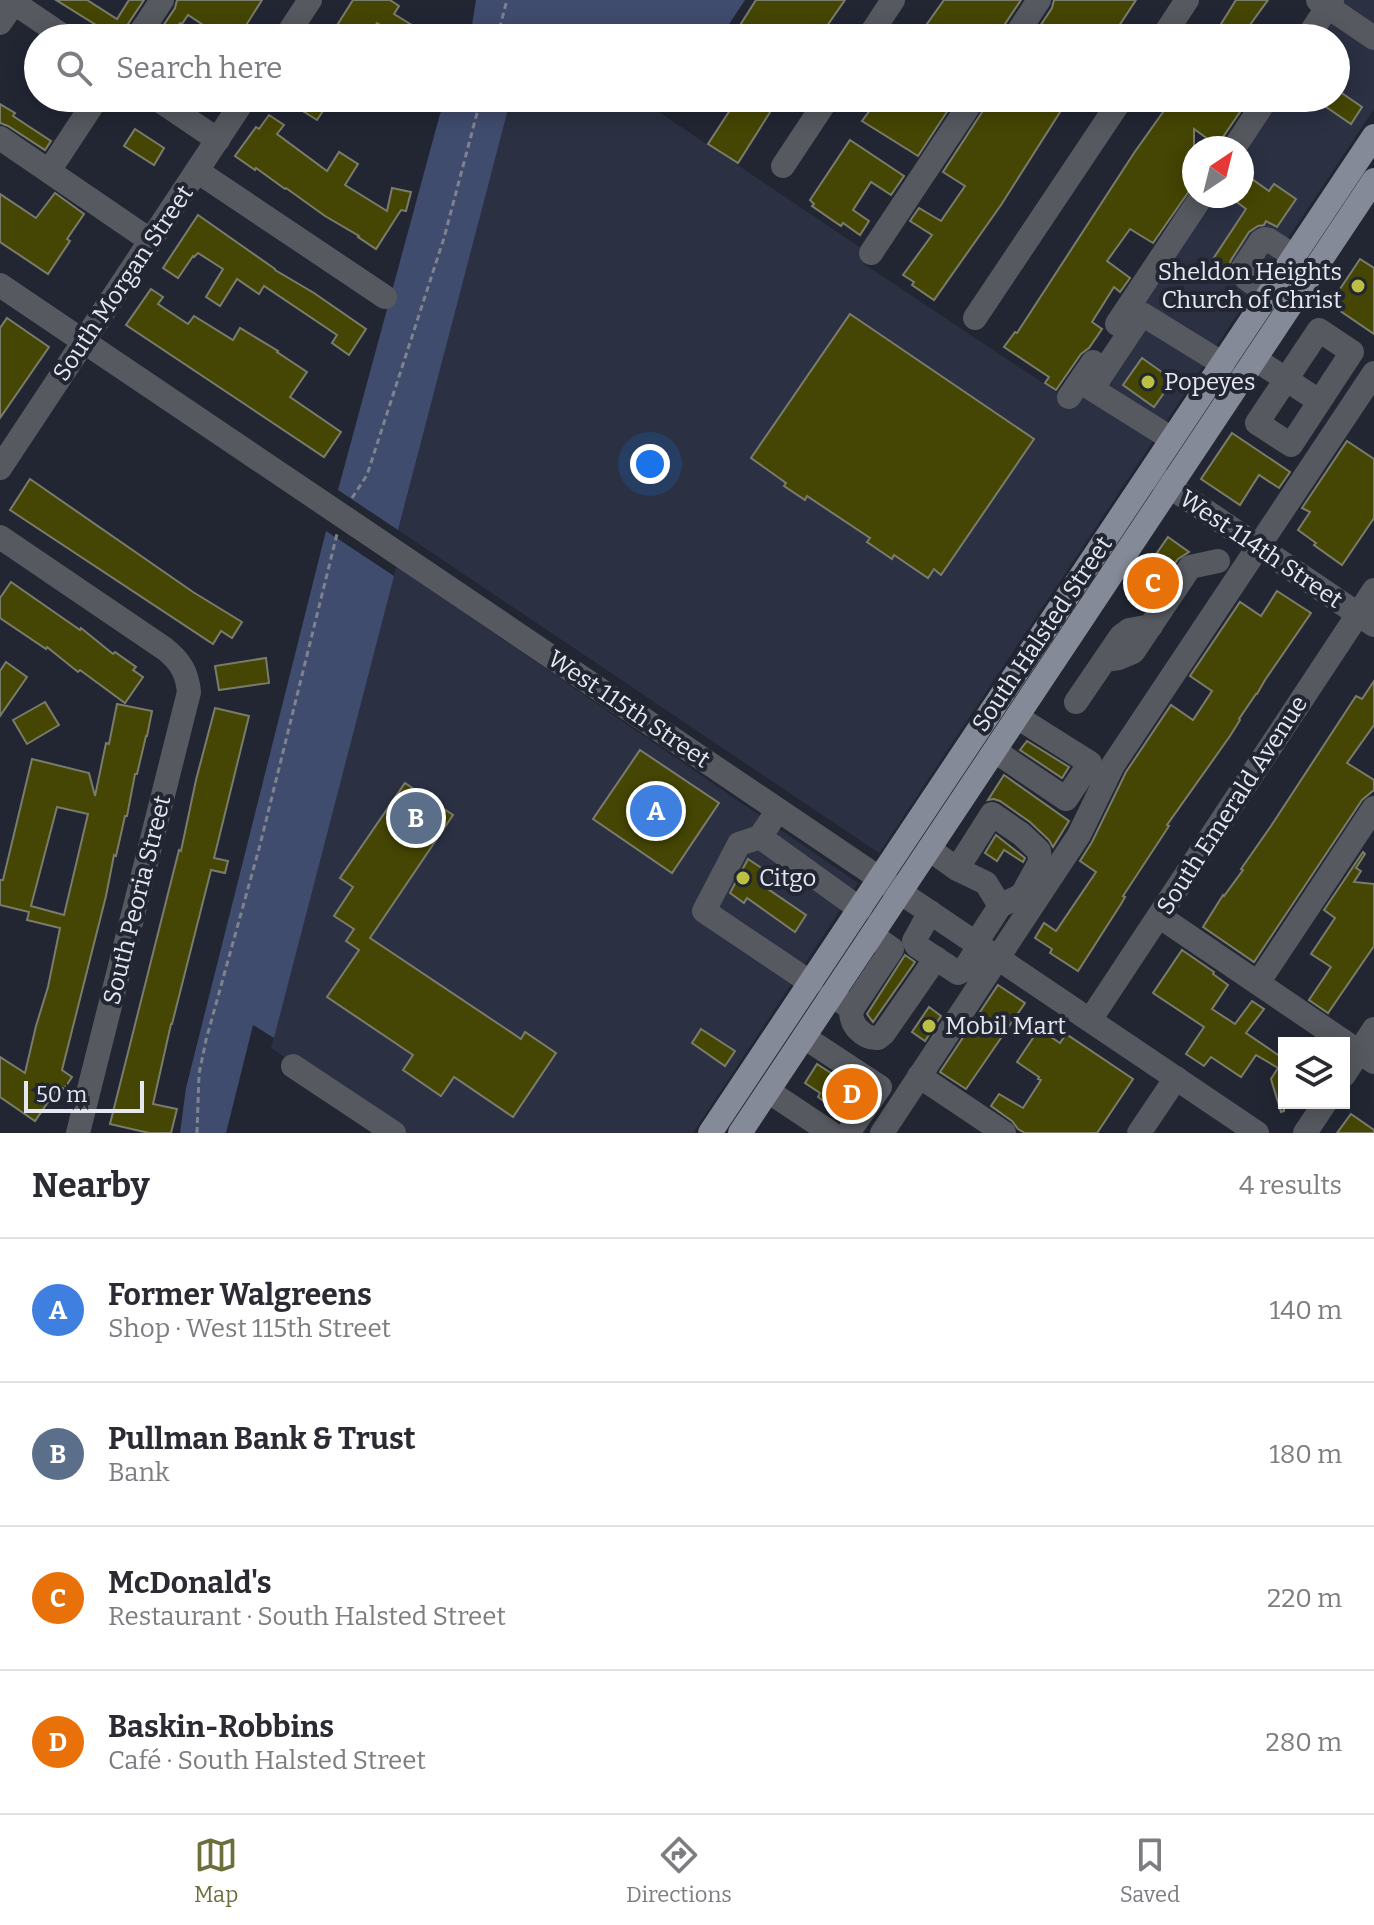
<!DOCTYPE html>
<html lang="en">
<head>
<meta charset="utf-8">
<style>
  :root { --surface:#fff; --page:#f7f7f7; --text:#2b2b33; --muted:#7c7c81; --line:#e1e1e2; --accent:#6c6e3b }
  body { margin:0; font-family:Bitter,serif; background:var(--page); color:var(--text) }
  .controls { position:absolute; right:24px; bottom:24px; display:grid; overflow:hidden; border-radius:0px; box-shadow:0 4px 20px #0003 }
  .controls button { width:72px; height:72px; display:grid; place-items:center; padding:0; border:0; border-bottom:2px solid var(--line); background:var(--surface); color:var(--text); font:40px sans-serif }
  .compass { position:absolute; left:1182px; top:136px; width:72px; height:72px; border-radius:50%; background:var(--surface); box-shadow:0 4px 20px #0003; rotate:35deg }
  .scale { position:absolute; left:24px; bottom:20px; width:120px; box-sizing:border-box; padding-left:8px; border:4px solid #e5e8f1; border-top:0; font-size:22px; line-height:28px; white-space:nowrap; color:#e5e8f1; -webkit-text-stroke:6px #222633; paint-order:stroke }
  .you { position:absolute; left:650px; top:464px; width:28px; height:28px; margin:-20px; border:6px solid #fff; border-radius:50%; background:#1a73e8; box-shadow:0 0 0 12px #1a73e833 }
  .badge { display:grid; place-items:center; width:52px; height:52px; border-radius:50%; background:var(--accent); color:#fff; font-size:26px; font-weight:700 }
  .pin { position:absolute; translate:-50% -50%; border:4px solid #fff; box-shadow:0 2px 8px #0006 }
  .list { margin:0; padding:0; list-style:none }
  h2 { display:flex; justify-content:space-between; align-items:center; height:104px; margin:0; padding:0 32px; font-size:34px }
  h2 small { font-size:26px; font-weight:400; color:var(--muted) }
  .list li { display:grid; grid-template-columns:52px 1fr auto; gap:24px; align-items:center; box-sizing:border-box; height:144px; padding:0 32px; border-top:2px solid var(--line) }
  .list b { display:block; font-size:30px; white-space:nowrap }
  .list p { margin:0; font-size:26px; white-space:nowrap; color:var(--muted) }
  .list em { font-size:26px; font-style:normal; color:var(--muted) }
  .icon { flex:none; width:44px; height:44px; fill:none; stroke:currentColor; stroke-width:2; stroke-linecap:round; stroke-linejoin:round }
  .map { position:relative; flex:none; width:1374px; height:1133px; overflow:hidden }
  .search { position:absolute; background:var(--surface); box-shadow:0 4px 20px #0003; left:24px; right:24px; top:24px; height:88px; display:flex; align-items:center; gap:20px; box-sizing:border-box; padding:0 28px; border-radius:44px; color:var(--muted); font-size:30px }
  .sheet { height:680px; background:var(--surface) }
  nav { display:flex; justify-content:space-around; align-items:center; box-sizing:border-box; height:112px; border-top:2px solid var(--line); background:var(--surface); font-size:22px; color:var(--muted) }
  nav a { display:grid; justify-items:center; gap:4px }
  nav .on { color:var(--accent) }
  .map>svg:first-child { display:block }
</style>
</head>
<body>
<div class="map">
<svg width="1374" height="1133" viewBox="0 0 1374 1133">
  <rect width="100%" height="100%" fill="#222633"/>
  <!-- built -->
  <g fill="#2b3143">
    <path d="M 1337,0 L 1374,0 L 1374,109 L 879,853 L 398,530 L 511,98 L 638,98 L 870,254 L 864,264 L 1070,401 L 1207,196 L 1242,196 L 1242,148 L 1272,98 L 1336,98 L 1336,38 L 1312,38 Z"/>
    <path d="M 396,566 L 858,883 L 693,1133 L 397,1133 L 271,1048 Z"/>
  </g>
  <!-- green -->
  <g fill="#404c6e">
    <path d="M 476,0 L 745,0 L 720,38 L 549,38 L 530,26 L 527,38 L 470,38 Z"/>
    <path d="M 447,98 L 511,98 L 398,530 L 338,490 L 440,114 Z"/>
    <path d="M 326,531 L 394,576 L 274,1038 L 253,1025 L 226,1133 L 180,1133 L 186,1088 Z"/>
  </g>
  <!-- building -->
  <g fill="#454603" stroke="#7a7c6b" stroke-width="2" fill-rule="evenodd">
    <path d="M 56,0 L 87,0 L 117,19 L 129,0 L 144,0 L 124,30 L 122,38 L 117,38 Z"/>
    <path d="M 177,0 L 262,0 L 238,38 L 223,38 L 188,15 L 182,24 L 180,23 L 169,38 L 159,32 L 175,8 Z"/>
    <path d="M 353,0 L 390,0 L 399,6 L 394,14 L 420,30 L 415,38 L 402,38 L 377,23 L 367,38 L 329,38 Z"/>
    <path d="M 756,0 L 845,0 L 827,26 L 828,27 L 821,38 L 748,38 L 737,30 Z"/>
    <path d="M 944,0 L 1021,0 L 1001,30 L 999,38 L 921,38 L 925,32 L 922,31 Z"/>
    <path d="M 1054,0 L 1136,0 L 1111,38 L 1032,38 L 1052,8 Z"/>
    <path d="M 1236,0 L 1268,0 L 1247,29 L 1260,38 L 1224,38 L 1216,32 Z"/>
    <path d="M 1336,89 L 1362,107 L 1351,124 L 1313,98 L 1336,98 Z"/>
    <path d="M 282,98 L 317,98 L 327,105 L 317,120 Z"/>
    <path d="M 738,98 L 779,98 L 738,163 L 708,144 Z"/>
    <path d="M 879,98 L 956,98 L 918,156 L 862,121 Z"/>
    <path d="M 989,98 L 1069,98 L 1001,205 L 934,300 L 912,285 L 914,282 L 903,275 L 932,235 L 910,221 L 919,208 L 941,221 L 965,186 L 943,172 L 986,106 Z"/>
    <path d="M 1173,98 L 1220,98 L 1240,112 L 1221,140 L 1219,147 L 1194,129 L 1194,184 L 1153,243 L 1130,229 L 1107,261 L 1130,278 L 1120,292 L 1114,287 L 1092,322 L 1102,329 L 1089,348 L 1081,354 L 1056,390 L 1045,383 L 1049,377 L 1004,347 L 1015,332 L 1017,333 L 1134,153 Z"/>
    <path d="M 0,104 L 15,113 L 13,116 L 51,141 L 45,150 L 8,126 L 0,123 Z"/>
    <path d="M 269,115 L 284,125 L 277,134 L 327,171 L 339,152 L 358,164 L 345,185 L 387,211 L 392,188 L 411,192 L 406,211 L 401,210 L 376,249 L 358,237 L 359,236 L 325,216 L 286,188 L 285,189 L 256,168 L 255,170 L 235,156 L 256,127 L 259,129 Z"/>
    <path d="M 135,129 L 164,148 L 154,165 L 124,146 Z"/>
    <path d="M 850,140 L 904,176 L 891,195 L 871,182 L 853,210 L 869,221 L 860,235 L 843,223 L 841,226 L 812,206 L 814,204 L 810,200 Z"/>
    <path d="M 1242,172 L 1269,191 L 1274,184 L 1296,199 L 1277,227 L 1266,221 L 1264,225 L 1258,226 L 1249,232 L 1231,260 L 1228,269 L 1213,259 L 1246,209 L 1229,196 L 1242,196 Z"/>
    <path d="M 55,193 L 84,214 L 67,239 L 70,241 L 48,274 L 0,242 L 0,194 L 36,218 Z"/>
    <path d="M 198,215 L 275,269 L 275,270 L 314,293 L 366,329 L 349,355 L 332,343 L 337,335 L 264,286 L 259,294 L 237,279 L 220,306 L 206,297 L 223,269 L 198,253 L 194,257 L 193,256 L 178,278 L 163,268 Z"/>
    <path d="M 1360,259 L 1374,268 L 1374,334 L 1330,304 Z"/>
    <path d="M 151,289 L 163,297 L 158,304 L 188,324 L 194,316 L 233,340 L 240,328 L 278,351 L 277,352 L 307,372 L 290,397 L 341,432 L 324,457 L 126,325 Z"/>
    <path d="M 850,314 L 1034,439 L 941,575 L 934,569 L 928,578 L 894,555 L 892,559 L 867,542 L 870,538 L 807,496 L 805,500 L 784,486 L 786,483 L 751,458 Z"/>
    <path d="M 7,318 L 49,347 L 0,418 L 0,328 Z"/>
    <path d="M 1142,358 L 1173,380 L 1154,407 L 1123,385 Z"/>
    <path d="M 1232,433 L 1290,472 L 1279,488 L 1259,475 L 1240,505 L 1201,479 Z"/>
    <path d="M 1347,441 L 1374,459 L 1374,518 L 1342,565 L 1314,545 L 1316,543 L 1298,530 L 1310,512 L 1302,508 Z"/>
    <path d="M 30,479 L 193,592 L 242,622 L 232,638 L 221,631 L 213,644 L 10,510 Z"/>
    <path d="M 1168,537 L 1189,552 L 1178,559 L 1143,610 L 1128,599 L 1131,594 L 1129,593 Z"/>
    <path d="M 11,582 L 80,630 L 81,628 L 113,654 L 115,652 L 136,667 L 133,670 L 143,677 L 125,703 L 80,670 L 78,672 L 47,647 L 46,649 L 0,618 L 0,598 Z"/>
    <path d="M 1277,591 L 1311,613 L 1265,680 L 1257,694 L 1256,694 L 1239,719 L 1240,720 L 1230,736 L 1167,825 L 1169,826 L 1123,896 L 1125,897 L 1121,904 L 1078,971 L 1050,953 L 1052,949 L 1035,938 L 1044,923 L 1056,931 L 1096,872 L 1080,861 L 1092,842 L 1126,772 L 1171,705 L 1193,720 L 1212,691 L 1190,676 L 1240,602 L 1261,616 Z"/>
    <path d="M 266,658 L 269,683 L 219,690 L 215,666 Z"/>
    <path d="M 6,662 L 27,677 L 0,716 L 0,671 Z"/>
    <path d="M 1374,681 L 1374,725 L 1347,763 L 1374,780 L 1374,790 L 1362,800 L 1254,962 L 1203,927 L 1223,895 L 1224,896 L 1243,870 L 1241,869 L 1271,826 L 1356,696 L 1362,699 Z"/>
    <path d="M 45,702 L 59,725 L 27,744 L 13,720 Z"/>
    <path d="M 117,704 L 152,711 L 147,736 L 146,736 L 137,774 L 135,774 L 127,816 L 125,816 L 116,856 L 114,855 L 106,896 L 62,1070 L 72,1077 L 64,1089 L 59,1086 L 35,1121 L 0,1097 L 0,1057 L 25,1073 L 36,1026 L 48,987 L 60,928 L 27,920 L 29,912 L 0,905 L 0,880 L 3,880 L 32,759 L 89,773 L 95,796 L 106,743 L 109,744 ZM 57,807 L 88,814 L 64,915 L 31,906 Z"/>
    <path d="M 215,708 L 249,716 L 214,858 L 228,861 L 225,873 L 211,870 L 172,1024 L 171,1024 L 153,1104 L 177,1109 L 171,1133 L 149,1133 L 110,1124 L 179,850 L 181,851 L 196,780 Z"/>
    <path d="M 1027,741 L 1069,767 L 1062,778 L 1020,750 Z"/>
    <path d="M 640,750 L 719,803 L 672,873 L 593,819 Z"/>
    <path d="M 1004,775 L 1069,821 L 1053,847 L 1049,840 L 1030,822 L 1000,801 L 994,799 L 988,800 Z"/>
    <path d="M 405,783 L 453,815 L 370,938 L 521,1039 L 525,1032 L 556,1053 L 513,1117 L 454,1077 L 441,1096 L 403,1070 L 413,1055 L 327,997 L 359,950 L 346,941 L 354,929 L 334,916 L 353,887 L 340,878 Z"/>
    <path d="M 996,835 L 1025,858 L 1023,862 L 1004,850 L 997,861 L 985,853 Z"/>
    <path d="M 1363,852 L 1365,854 L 1356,868 L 1361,871 L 1354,882 L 1374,884 L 1374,946 L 1328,1013 L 1309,1000 L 1331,967 L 1311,954 L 1335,918 L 1324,910 Z"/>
    <path d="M 748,859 L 766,871 L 759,883 L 806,915 L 795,932 L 747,898 L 744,903 L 730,893 Z"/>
    <path d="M 1182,950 L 1214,972 L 1213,974 L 1228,985 L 1212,1009 L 1235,1024 L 1252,1001 L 1264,1009 L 1246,1033 L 1284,1059 L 1284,1111 L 1281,1112 L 1271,1079 L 1278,1068 L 1256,1055 L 1241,1077 L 1211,1057 L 1204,1066 L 1186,1054 L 1204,1027 L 1153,993 Z"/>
    <path d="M 905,955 L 915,962 L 873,1022 L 867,1014 Z"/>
    <path d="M 998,985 L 1025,1003 L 966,1089 L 940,1072 Z"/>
    <path d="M 929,1007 L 941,1016 L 925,1041 L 912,1032 Z"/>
    <path d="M 701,1029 L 735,1051 L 725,1066 L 692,1043 Z"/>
    <path d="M 1039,1029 L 1060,1043 L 1066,1034 L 1133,1079 L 1097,1133 L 1025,1133 L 1018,1129 L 1012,1121 L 991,1106 L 999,1094 L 1023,1108 L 1041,1080 L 1038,1079 L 1039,1077 L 1017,1062 Z"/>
    <path d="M 817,1064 L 859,1091 L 846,1110 L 832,1101 L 829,1105 L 818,1097 L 820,1093 L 805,1083 Z"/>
    <path d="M 1351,1114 L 1374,1130 L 1374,1133 L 1337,1133 Z"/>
  </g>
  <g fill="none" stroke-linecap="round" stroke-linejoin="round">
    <!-- path -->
    <g stroke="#7e828d" stroke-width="3" stroke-dasharray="6 4" stroke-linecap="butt">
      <path d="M 497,38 L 507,0"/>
      <path d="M 352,498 L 367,475 L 444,238 L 481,98"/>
      <path d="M 197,1133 L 199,1074 L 206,1040 L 260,845 L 337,534"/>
    </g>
    <!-- minor -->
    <g stroke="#56595f" stroke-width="24">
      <path d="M 10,0 L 66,38"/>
      <path d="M 1318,0 L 1374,38"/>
      <path d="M 0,23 L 16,0"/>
      <path d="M 137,38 L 162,0"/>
      <path d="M 285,38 L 310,0"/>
      <path d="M 868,38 L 893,0"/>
      <path d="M 1014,38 L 1039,0"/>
      <path d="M 1162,38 L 1187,0"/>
      <path d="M 1307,38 L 1332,0"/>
      <path d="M 156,98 L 218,140"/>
      <path d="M 0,138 L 151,241"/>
      <path d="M 1234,148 L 1267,98"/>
      <path d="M 783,166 L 828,98"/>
      <path d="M 49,171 L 97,98"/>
      <path d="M 197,171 L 385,297"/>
      <path d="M 871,253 L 974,98"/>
      <path d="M 0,285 L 1257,1133"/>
      <path d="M 1269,294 L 1247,279 L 1243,273 L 1243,268 L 1261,241 L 1265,239 L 1269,240 L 1294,256"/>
      <path d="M 975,318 L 1122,98"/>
      <path d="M 1117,324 L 1202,196"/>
      <path d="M 1319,330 L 1352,352 L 1291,445 L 1257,423 Z"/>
      <path d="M 1255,359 L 1319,401"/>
      <path d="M 1069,397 L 1093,362"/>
      <path d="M 1172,439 L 1092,389 L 1142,314 L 1223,364"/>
      <path d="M 0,468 L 245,98"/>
      <path d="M 1154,476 L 1374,625"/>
      <path d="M 0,537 L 165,649 C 180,661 187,672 189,692 L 78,1133"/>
      <path d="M 1105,660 L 1119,658 L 1133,652 L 1190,567 L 1218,561"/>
      <path d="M 1076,702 L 1121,636 L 1129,630 L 1151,626"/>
      <path d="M 995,751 L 1066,799 L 1090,763 L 1017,717"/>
      <path d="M 778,810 L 760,837 L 739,844 L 704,911 L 811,983"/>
      <path d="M 760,837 L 860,909"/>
      <path d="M 929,849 L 957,869 L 986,883 L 1000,906"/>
      <path d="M 957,869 L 992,814 L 1021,834 L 1039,851 L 1040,862 L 1022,895 L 1000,906 L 976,943"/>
      <path d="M 930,912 L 914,941 L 917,946 L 955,971 L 958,973 L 964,970 L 979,946"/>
      <path d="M 1159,916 L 1374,1062"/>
      <path d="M 1258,983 L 1374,808"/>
      <path d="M 832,995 L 852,1009 C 848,1024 864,1039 878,1038 L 884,1033 L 936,958"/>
      <path d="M 852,1009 L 892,949 L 872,935"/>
      <path d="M 1090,1020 L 1374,590"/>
      <path d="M 804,1037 L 880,1087 L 848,1133"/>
      <path d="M 293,1066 L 394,1133"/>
      <path d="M 1344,1075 L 1374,1029"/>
      <path d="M 919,1076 L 1004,1133"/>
      <path d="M 768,1091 L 831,1133"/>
      <path d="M 882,1133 L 1079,835 L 1113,765 L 1374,373"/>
      <path d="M 1139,1133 L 1176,1078"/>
      <path d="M 1305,1133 L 1325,1103"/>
    </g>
    <!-- major -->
    <g stroke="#858a98" stroke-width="24">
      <path d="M 710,1133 L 1374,136"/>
      <path d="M 740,1133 L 1374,180"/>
    </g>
  </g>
  <!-- markers -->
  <g fill="#bbc044" stroke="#222633" stroke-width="3">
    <circle cx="1358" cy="286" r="8"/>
    <circle cx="1148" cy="382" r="8"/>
    <circle cx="743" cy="878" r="8"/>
    <circle cx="929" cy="1026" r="8"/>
  </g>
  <g text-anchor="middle" stroke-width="8" stroke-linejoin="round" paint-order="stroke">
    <!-- poi labels -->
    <g font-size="24" fill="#e5e8f1" stroke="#222633" text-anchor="start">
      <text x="1342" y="280" text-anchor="end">Sheldon Heights<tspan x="1342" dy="28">Church of Christ</tspan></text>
      <text x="1164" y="390">Popeyes</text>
      <text x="759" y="886">Citgo</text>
      <text x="945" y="1034">Mobil Mart</text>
    </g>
    <!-- street labels -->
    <g font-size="24" fill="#e5e8f1" stroke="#222633">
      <text transform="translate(123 283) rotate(-56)" y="8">South Morgan Street</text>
      <text transform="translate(1261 549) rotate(34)" y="8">West 114th Street</text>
      <text transform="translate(1042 634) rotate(-56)" y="8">South Halsted Street</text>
      <text transform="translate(629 709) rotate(34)" y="8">West 115th Street</text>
      <text transform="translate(1232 805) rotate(-57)" y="8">South Emerald Avenue</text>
      <text transform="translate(137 900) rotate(-76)" y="8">South Peoria Street</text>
    </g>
  </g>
</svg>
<div class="controls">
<button><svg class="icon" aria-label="layers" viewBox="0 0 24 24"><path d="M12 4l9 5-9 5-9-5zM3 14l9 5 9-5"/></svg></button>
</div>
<svg class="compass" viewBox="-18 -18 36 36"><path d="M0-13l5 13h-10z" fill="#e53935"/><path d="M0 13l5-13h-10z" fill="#7c7c81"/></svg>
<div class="scale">50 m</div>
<div class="you"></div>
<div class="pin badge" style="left:656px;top:811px;background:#3f7fe0">A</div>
<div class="pin badge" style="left:416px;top:818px;background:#5c6f8a">B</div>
<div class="pin badge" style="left:1153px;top:583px;background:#e8710a">C</div>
<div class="pin badge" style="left:852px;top:1094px;background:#e8710a">D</div>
<div class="search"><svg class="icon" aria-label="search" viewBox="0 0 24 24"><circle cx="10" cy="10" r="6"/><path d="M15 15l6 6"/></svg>Search here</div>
</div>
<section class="sheet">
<h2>Nearby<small>4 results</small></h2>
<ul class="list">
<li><span class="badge" style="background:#3f7fe0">A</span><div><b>Former Walgreens</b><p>Shop · West 115th Street</p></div><em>140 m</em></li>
<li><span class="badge" style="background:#5c6f8a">B</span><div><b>Pullman Bank &amp; Trust</b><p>Bank</p></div><em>180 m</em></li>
<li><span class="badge" style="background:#e8710a">C</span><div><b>McDonald's</b><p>Restaurant · South Halsted Street</p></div><em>220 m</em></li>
<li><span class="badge" style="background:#e8710a">D</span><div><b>Baskin-Robbins</b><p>Café · South Halsted Street</p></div><em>280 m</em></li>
</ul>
</section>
<nav>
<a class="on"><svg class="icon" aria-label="map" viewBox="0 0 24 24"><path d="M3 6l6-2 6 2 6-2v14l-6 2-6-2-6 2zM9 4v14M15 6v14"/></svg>Map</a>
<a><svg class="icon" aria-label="directions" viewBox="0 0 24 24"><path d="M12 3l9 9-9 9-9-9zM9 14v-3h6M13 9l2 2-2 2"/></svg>Directions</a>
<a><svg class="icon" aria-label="saved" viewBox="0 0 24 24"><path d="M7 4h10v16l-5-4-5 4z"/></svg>Saved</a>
</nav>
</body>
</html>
